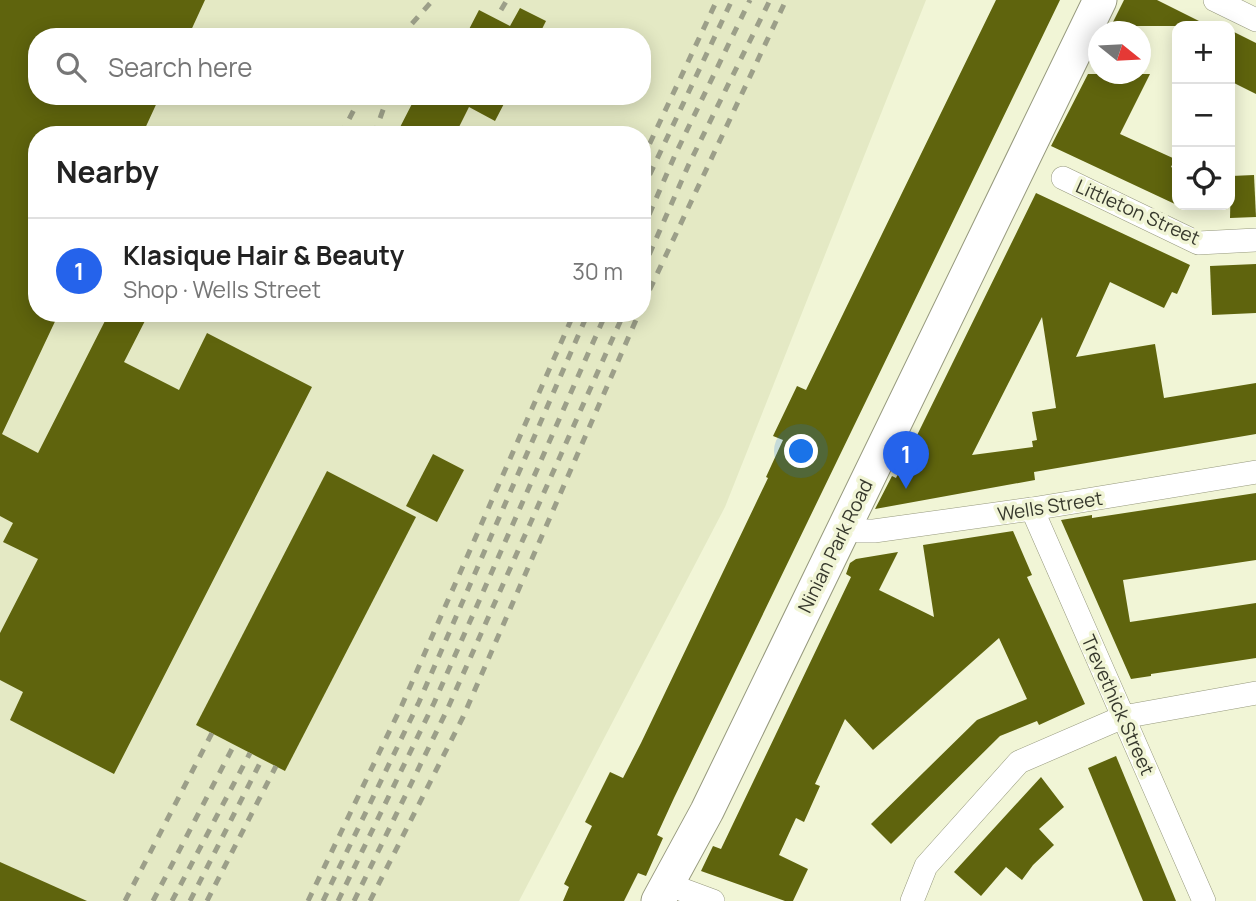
<!DOCTYPE html>
<html lang="en">
<head>
<meta charset="utf-8">
<style>
  :root { --surface:#fff; --page:#f6f6f6; --text:#222; --muted:#767676; --line:#e0e0e0; --accent:#2563eb }
  body { margin:0; font-family:Manrope,sans-serif; background:var(--page); color:var(--text) }
  .controls { position:absolute; right:21px; top:21px; display:grid; overflow:hidden; border-radius:14px; box-shadow:0 4px 18px #0003 }
  .controls button { width:63px; height:63px; display:grid; place-items:center; padding:0; border:0; border-bottom:2px solid var(--line); background:var(--surface); color:var(--text); font:35px sans-serif }
  .compass { position:absolute; left:1088px; top:21px; width:63px; height:63px; border-radius:50%; background:var(--surface); box-shadow:0 4px 18px #0003; rotate:108deg }
  .you { position:absolute; left:802px; top:452px; width:24px; height:24px; margin:-18px; border:5px solid #fff; border-radius:50%; background:#1a73e8; box-shadow:0 0 0 10px #1a73e833 }
  .badge { display:grid; place-items:center; width:46px; height:46px; border-radius:50%; background:var(--accent); color:#fff; font-size:23px; font-weight:700 }
  .pin { position:absolute; translate:-50% -58px; filter:drop-shadow(0 2px 4px #0008) }
  .pin::after { content:''; position:absolute; top:37px; width:24px; height:21px; background:inherit; clip-path:polygon(0 0,100% 0,50% 100%) }
  .list { margin:0; padding:0; list-style:none }
  h2 { display:flex; justify-content:space-between; align-items:center; height:91px; margin:0; padding:0 28px; font-size:30px }
  h2 small { font-size:23px; font-weight:400; color:var(--muted) }
  .list li { display:grid; grid-template-columns:46px 1fr auto; gap:21px; align-items:center; box-sizing:border-box; height:105px; padding:0 28px; border-top:2px solid var(--line) }
  .list b { display:block; font-size:26px; white-space:nowrap }
  .list p { margin:0; font-size:23px; white-space:nowrap; color:var(--muted) }
  .list em { font-size:23px; font-style:normal; color:var(--muted) }
  .icon { flex:none; width:38px; height:38px; fill:none; stroke:currentColor; stroke-width:2; stroke-linecap:round; stroke-linejoin:round }
  .map { position:relative; flex:none; width:1256px; height:901px; overflow:hidden }
  .search { position:absolute; background:var(--surface); box-shadow:0 4px 18px #0003; left:28px; top:28px; width:623px; height:77px; display:flex; align-items:center; gap:18px; box-sizing:border-box; padding:0 24px; border-radius:28px; color:var(--muted); font-size:26px }
  .panel { position:absolute; background:var(--surface); box-shadow:0 4px 18px #0003; left:28px; top:126px; width:623px; height:196px; border-radius:28px }
  .map>svg:first-child { display:block }
</style>
</head>
<body>
<div class="map">
<svg width="1256" height="901" viewBox="0 0 1256 901">
  <rect width="100%" height="100%" fill="#f1f5d6"/>
  <!-- built -->
  <path fill="#e4e9c4" fill-rule="evenodd" d="M 0,0 L 926,0 L 725,507 L 519,901 L 0,901 ZM 37,37 L 642,37 L 642,96 L 37,96 ZM 37,135 L 642,135 L 642,313 L 37,313 Z"/>
  <!-- building -->
  <g fill="#5f640d" fill-rule="evenodd">
    <path d="M 0,0 L 205,0 L 188,37 L 37,37 L 37,96 L 160,96 L 142,135 L 37,135 L 37,313 L 59,313 L 2,434 L 38,453 L 109,313 L 149,313 L 124,362 L 179,390 L 207,333 L 312,387 L 114,774 L 10,720 L 23,692 L 0,680 L 0,633 L 38,559 L 3,542 L 13,523 L 0,516 Z"/>
    <path d="M 996,0 L 1060,0 L 674,798 L 657,835 L 663,838 L 646,876 L 638,873 L 624,901 L 563,901 L 569,887 L 564,884 L 592,826 L 585,822 L 610,772 L 623,778 L 641,743 L 768,478 L 766,477 L 783,440 L 773,436 L 797,386 L 806,390 Z"/>
    <path d="M 1124,0 L 1157,0 L 1209,26 L 1111,26 Z"/>
    <path d="M 520,8 L 546,21 L 538,37 L 465,37 L 479,10 L 510,26 Z"/>
    <path d="M 1230,30 L 1256,43 L 1256,94 L 1230,81 Z"/>
    <path d="M 1088,74 L 1150,74 L 1120,134 L 1175,159 L 1171,167 L 1177,170 L 1177,205 L 1051,146 Z"/>
    <path d="M 416,96 L 508,96 L 495,121 L 469,107 L 455,135 L 396,135 Z"/>
    <path d="M 1254,175 L 1256,217 L 1230,218 L 1231,176 Z"/>
    <path d="M 1036,193 L 1190,265 L 1177,294 L 1172,292 L 1164,308 L 1110,282 L 1076,357 L 1155,344 L 1164,398 L 1256,383 L 1256,434 L 1034,472 L 1035,480 L 875,509 L 892,476 L 896,478 ZM 1042,317 L 1056,408 L 1032,412 L 1037,440 L 1032,441 L 1033,447 L 972,455 Z"/>
    <path d="M 1256,264 L 1256,313 L 1212,315 L 1210,266 Z"/>
    <path d="M 433,454 L 464,470 L 437,522 L 406,506 Z"/>
    <path d="M 327,471 L 416,517 L 285,771 L 196,725 Z"/>
    <path d="M 1256,493 L 1256,560 L 1123,580 L 1130,622 L 1256,603 L 1256,658 L 1151,674 L 1151,676 L 1131,679 L 1061,520 L 1092,515 L 1092,518 Z"/>
    <path d="M 1013,531 L 1032,575 L 1027,577 L 1085,704 L 1039,725 L 1037,721 L 1000,736 L 891,844 L 871,824 L 977,720 L 1027,699 L 999,638 L 873,750 L 845,719 L 815,784 L 820,786 L 804,822 L 796,818 L 779,855 L 808,869 L 793,901 L 785,901 L 701,871 L 713,846 L 721,849 L 851,577 L 846,574 L 850,563 L 856,559 L 898,552 L 879,590 L 934,617 L 923,545 Z"/>
    <path d="M 1116,756 L 1176,901 L 1143,901 L 1088,768 Z"/>
    <path d="M 1041,777 L 1064,807 L 1039,829 L 1054,845 L 1033,865 L 1022,880 L 1006,867 L 981,896 L 954,872 Z"/>
    <path d="M 0,862 L 87,901 L 0,901 Z"/>
  </g>
  <g fill="none" stroke-linecap="round" stroke-linejoin="round">
    <defs>
      <g id="street">
        <path d="M 1215,0 L 1256,20"/>
        <path d="M 1063,178 L 1198,243 L 1256,240"/>
        <path d="M 1032,509 L 1204,901"/>
        <path d="M 844,526 L 859,531 L 874,531 L 1032,509 L 1256,472"/>
        <path d="M 667,884 L 713,901"/>
        <path d="M 912,901 L 926,866 L 1019,762 L 1123,717 L 1256,693"/>
      </g>
      <path id="secondary" d="M 658,901 L 707,811 L 1100,0"/>
    </defs>
    <!-- street casing -->
    <use href="#street" stroke="#96997d" stroke-width="24"/>
    <!-- secondary casing -->
    <use href="#secondary" stroke="#96997d" stroke-width="35"/>
    <!-- street -->
    <use href="#street" stroke="#fff" stroke-width="23"/>
    <!-- secondary -->
    <use href="#secondary" stroke="#fff" stroke-width="33"/>
    <!-- rail -->
    <g stroke="#9c9f89" stroke-width="5" stroke-dasharray="9 9" stroke-linecap="butt">
      <path d="M 501,10 L 507,0"/>
      <path d="M 400,37 L 433,0"/>
      <path d="M 341,135 L 361,96"/>
      <path d="M 374,135 L 388,96"/>
      <path d="M 642,160 L 717,0"/>
      <path d="M 642,191 L 732,0"/>
      <path d="M 642,231 L 675,155 L 750,0"/>
      <path d="M 642,271 L 689,164 L 770,0"/>
      <path d="M 642,306 L 786,0"/>
      <path d="M 125,901 L 212,733"/>
      <path d="M 153,901 L 234,745"/>
      <path d="M 172,901 L 250,753"/>
      <path d="M 190,901 L 262,759"/>
      <path d="M 207,901 L 276,766"/>
      <path d="M 308,901 L 402,705 L 574,313"/>
      <path d="M 323,901 L 419,702 L 588,313"/>
      <path d="M 338,901 L 434,703 L 606,313"/>
      <path d="M 354,901 L 447,710 L 624,313"/>
      <path d="M 370,901 L 463,717 L 639,313"/>
    </g>
  </g>
  <g text-anchor="middle" stroke-width="7" stroke-linejoin="round" paint-order="stroke">
    <!-- street labels -->
    <g font-size="19" fill="#36382c" stroke="#f1f5d6">
      <text transform="translate(1138 212) rotate(24)" y="7">Littleton Street</text>
      <text transform="translate(1050 506) rotate(-9)" y="7">Wells Street</text>
      <text transform="translate(835 546) rotate(-64)" y="7">Ninian Park Road</text>
      <text transform="translate(1118 705) rotate(66)" y="7">Trevethick Street</text>
    </g>
  </g>
</svg>
<div class="controls">
<button>+</button>
<button>−</button>
<button><svg class="icon" aria-label="locate" viewBox="0 0 24 24"><circle cx="12" cy="12" r="6"/><path d="M12 2v4M12 18v4M2 12h4M18 12h4"/></svg></button>
</div>
<svg class="compass" viewBox="-18 -18 36 36"><path d="M0-13l5 13h-10z" fill="#e53935"/><path d="M0 13l5-13h-10z" fill="#767676"/></svg>
<div class="you"></div>
<div class="pin badge" style="left:906px;top:489px">1</div>
<div class="search"><svg class="icon" aria-label="search" viewBox="0 0 24 24"><circle cx="10" cy="10" r="6"/><path d="M15 15l6 6"/></svg>Search here</div>
<section class="panel">
<h2>Nearby<small></small></h2>
<ul class="list">
<li><span class="badge">1</span><div><b>Klasique Hair &amp; Beauty</b><p>Shop · Wells Street</p></div><em>30 m</em></li>
</ul>
</section>
</div>
</body>
</html>
